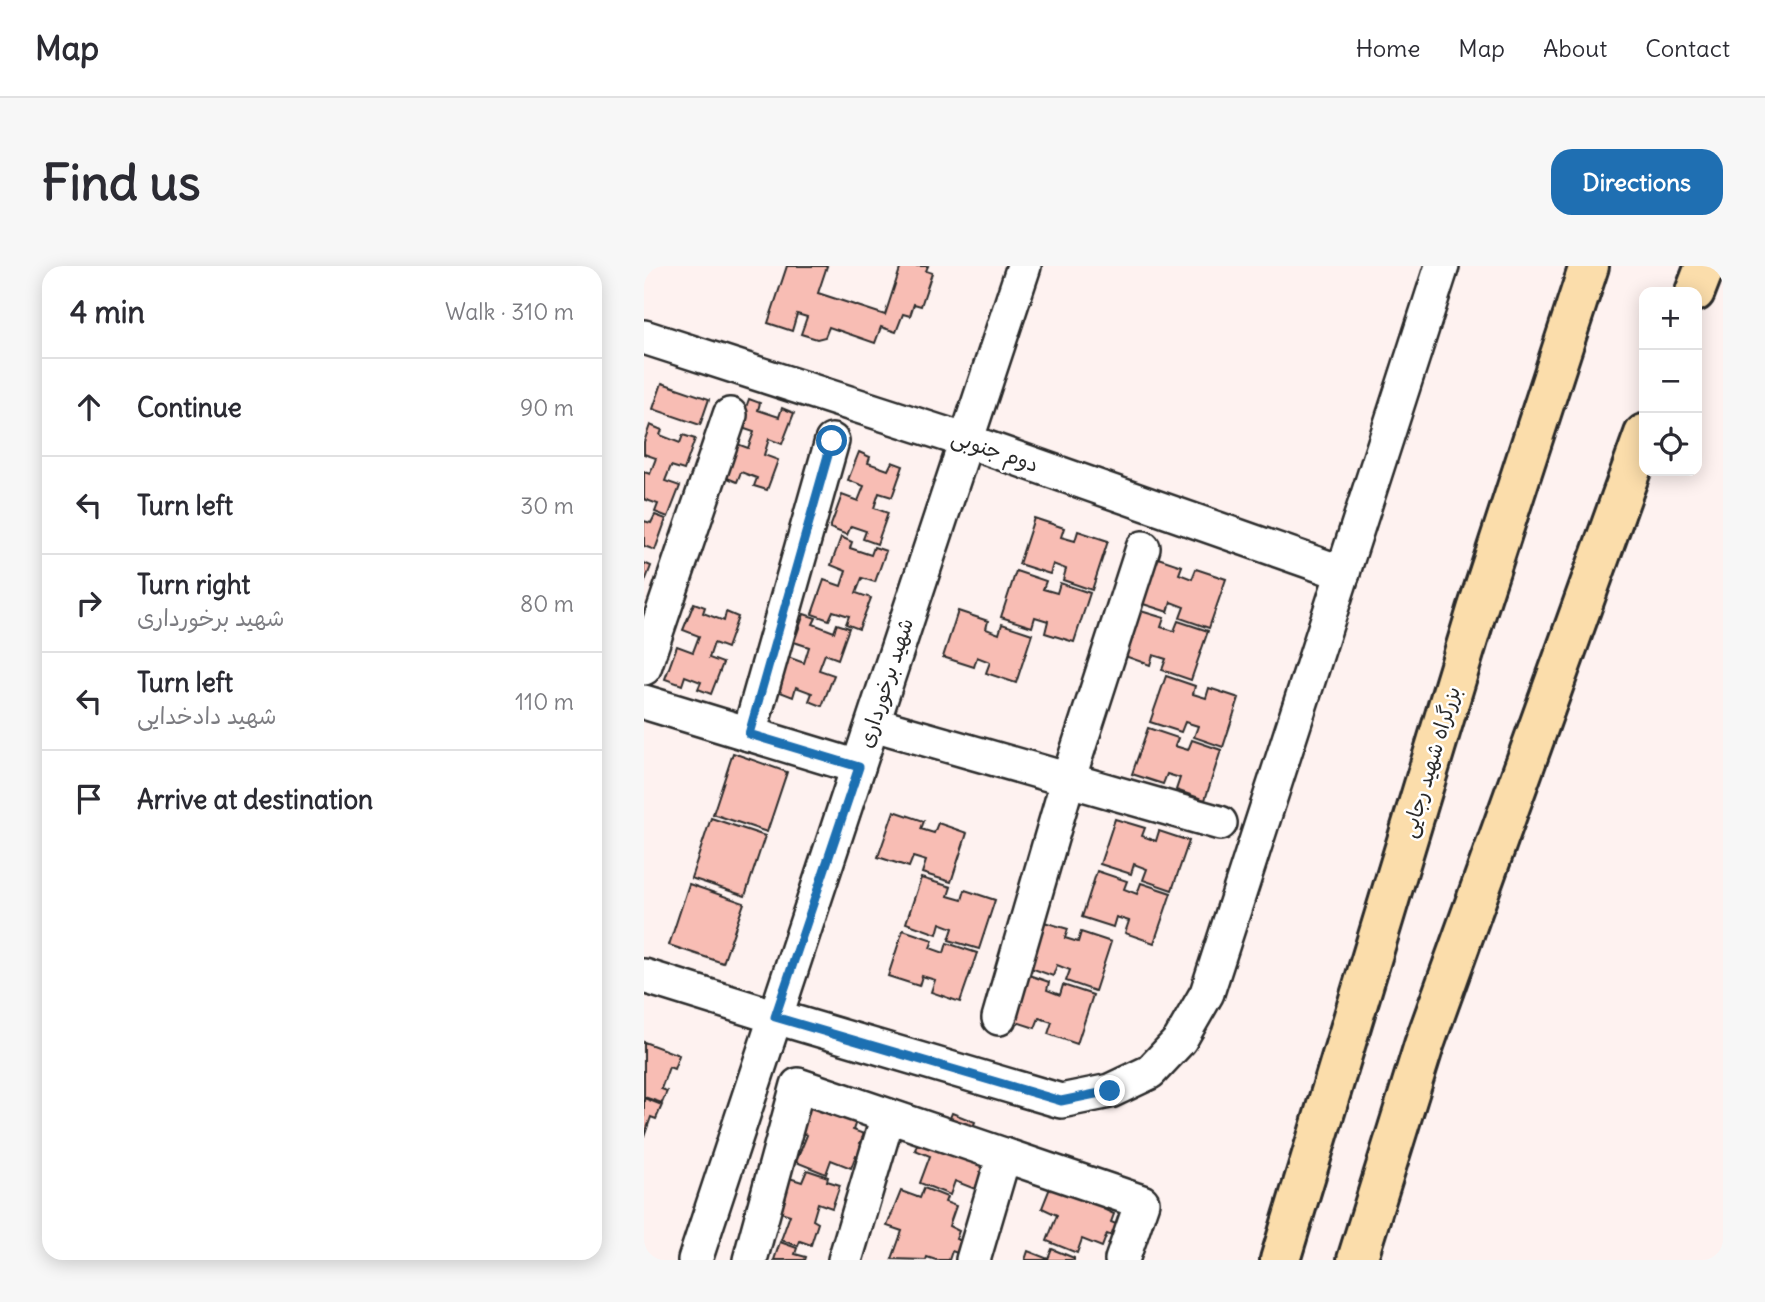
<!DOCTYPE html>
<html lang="en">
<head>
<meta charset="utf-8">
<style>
  :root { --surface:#fff; --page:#f7f7f7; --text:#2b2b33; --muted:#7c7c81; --line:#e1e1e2; --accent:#1f6fb2 }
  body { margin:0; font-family:Delius,"Playpen Sans Arabic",sans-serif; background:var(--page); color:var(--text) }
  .controls { position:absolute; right:21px; top:21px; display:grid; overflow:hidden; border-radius:14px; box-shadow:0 4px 18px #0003 }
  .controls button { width:63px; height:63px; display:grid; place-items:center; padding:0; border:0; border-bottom:2px solid var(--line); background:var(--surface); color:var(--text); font:35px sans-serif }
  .stop { position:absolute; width:21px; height:21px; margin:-16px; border:5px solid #1f6fb2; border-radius:50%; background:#fff }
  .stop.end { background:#1f6fb2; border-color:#fff; box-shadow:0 2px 7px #0008 }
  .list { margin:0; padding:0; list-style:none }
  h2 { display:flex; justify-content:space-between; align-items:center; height:91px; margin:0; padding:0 28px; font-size:30px }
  h2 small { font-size:23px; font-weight:400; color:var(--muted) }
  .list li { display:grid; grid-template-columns:46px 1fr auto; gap:21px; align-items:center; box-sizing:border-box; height:98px; padding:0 28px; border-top:2px solid var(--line) }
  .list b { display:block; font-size:26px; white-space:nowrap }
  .list p { margin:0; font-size:23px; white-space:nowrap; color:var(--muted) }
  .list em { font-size:23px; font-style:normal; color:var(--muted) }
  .icon { flex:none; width:38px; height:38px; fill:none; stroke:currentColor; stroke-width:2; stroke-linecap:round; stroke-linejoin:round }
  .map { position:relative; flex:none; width:1079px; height:994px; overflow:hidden; border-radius:21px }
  header { display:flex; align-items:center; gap:42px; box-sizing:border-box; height:98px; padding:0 35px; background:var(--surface); border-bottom:2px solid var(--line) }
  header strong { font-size:33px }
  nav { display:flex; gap:38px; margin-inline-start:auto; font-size:24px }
  .intro { display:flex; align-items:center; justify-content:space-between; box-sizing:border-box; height:168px; padding:0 42px }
  h1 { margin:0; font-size:49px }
  .button { padding:18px 32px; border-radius:21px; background:var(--accent); color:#fff; font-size:24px; font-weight:700 }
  main { display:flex; gap:42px; padding:0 42px }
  aside { flex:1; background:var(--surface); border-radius:21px; box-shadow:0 4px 18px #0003 }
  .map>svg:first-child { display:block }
</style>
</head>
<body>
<header>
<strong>Map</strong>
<nav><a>Home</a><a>Map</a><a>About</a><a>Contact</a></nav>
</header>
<div class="intro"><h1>Find us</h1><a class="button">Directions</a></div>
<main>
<aside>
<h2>4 min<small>Walk · 310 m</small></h2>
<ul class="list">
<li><svg class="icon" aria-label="ahead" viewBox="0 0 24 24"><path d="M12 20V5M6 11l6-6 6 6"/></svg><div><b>Continue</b></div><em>90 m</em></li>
<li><svg class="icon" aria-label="left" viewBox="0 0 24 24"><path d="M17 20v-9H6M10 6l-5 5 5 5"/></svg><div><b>Turn left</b></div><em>30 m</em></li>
<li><svg class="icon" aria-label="right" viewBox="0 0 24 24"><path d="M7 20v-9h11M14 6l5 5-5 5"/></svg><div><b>Turn right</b><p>شهید برخورداری</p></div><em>80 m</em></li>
<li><svg class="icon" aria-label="left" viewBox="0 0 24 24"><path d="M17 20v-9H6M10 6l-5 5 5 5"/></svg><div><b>Turn left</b><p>شهید دادخدایی</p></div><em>110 m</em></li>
<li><svg class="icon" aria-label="arrive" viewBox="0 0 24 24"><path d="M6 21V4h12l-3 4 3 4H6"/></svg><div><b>Arrive at destination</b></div></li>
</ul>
</aside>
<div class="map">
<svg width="1079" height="994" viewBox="0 0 1079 994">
  <rect width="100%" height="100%" fill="#fef2f0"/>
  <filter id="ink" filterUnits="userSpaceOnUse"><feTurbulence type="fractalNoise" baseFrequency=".0143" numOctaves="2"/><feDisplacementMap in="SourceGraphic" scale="14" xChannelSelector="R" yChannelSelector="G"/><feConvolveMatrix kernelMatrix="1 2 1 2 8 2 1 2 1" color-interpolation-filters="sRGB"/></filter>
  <g filter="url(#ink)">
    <!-- building -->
    <g fill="#f8bdb4" stroke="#2b2b2b" stroke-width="2">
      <path d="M 143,0 L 183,0 L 174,27 L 241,49 L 257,0 L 284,0 L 282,5 L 288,7 L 277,40 L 270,38 L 266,50 L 259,48 L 252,66 L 237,61 L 231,77 L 185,61 L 181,71 L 173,73 L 157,68 L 163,51 L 153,48 L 148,65 L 124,57 Z"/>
      <path d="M 18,117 L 65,133 L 56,159 L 9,143 Z"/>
      <path d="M 105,133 L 116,137 L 114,144 L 135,151 L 138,142 L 150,147 L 138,178 L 125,173 L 120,189 L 134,194 L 123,224 L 110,220 L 113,212 L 97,206 L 93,216 L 76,209 L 88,176 L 104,182 L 110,166 L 95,161 Z"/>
      <path d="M 6,159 L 18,164 L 16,169 L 36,177 L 39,169 L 51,173 L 40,204 L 27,200 L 21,215 L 36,220 L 24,251 L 11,246 L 14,238 L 0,233 L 0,206 L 6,208 L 12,192 L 0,188 L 0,176 Z"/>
      <path d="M 215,186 L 226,191 L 224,197 L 244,204 L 248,196 L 259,200 L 248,231 L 235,227 L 230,242 L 244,247 L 233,278 L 219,273 L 222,265 L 207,260 L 203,269 L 186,262 L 198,229 L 214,235 L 220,220 L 204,214 Z"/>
      <path d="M 11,249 L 22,253 L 11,284 L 0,280 L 0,255 L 7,257 Z"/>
      <path d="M 390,252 L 420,262 L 417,271 L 431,275 L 434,265 L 464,275 L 448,324 L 419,314 L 422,303 L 409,298 L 406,308 L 375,298 Z"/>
      <path d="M 197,271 L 208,276 L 206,282 L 227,289 L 230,281 L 242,285 L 231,316 L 218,312 L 212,327 L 227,332 L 215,363 L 202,358 L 205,350 L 189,345 L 185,354 L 168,348 L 180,314 L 197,320 L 202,305 L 187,299 Z"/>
      <path d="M 508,290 L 538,300 L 535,308 L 548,313 L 552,303 L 582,313 L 565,362 L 536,352 L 540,341 L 527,336 L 524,346 L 493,336 Z"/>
      <path d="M 0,297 L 7,300 L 0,318 Z"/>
      <path d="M 372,305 L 402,315 L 399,323 L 413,327 L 416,317 L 446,327 L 430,376 L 401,367 L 404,355 L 391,351 L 388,361 L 357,351 Z"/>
      <path d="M 50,337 L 61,341 L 59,347 L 80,355 L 82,346 L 94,351 L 83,382 L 70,377 L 65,392 L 79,397 L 67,428 L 54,423 L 57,416 L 41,410 L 38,419 L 21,413 L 33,380 L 49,386 L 55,370 L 39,364 Z"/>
      <path d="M 490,343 L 520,352 L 517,361 L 530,365 L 534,355 L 564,365 L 547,414 L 518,404 L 522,393 L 509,389 L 506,399 L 475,388 Z"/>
      <path d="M 314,345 L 344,355 L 342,363 L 355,368 L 358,358 L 388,368 L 372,417 L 342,407 L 346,396 L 333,391 L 330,401 L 299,391 Z"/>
      <path d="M 160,348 L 172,352 L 169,358 L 190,366 L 193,358 L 205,362 L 194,393 L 181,388 L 175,404 L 190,409 L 178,440 L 165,435 L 168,427 L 152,421 L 149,431 L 131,424 L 144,391 L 160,397 L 165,381 L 150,376 Z"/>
      <path d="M 522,410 L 551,420 L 549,428 L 562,432 L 565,422 L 595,432 L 579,481 L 550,471 L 554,460 L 541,456 L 537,466 L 506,456 Z"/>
      <path d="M 504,462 L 534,472 L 531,480 L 544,484 L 548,474 L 577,484 L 561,534 L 532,524 L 536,512 L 523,508 L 519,518 L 488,508 Z"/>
      <path d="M 89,487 L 143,506 L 123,566 L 69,548 Z"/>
      <path d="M 250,545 L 280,555 L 277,563 L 290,567 L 294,557 L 323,567 L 307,616 L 278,607 L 282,595 L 269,591 L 265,601 L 234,591 Z"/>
      <path d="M 67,552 L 121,570 L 101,630 L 47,612 Z"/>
      <path d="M 471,553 L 501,562 L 498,570 L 512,575 L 515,565 L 545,575 L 528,624 L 499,614 L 503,603 L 490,598 L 487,608 L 456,598 Z"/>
      <path d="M 453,605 L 483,615 L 480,623 L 493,628 L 497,617 L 527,627 L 510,677 L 481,667 L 485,655 L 472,651 L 469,661 L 438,651 Z"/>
      <path d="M 277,612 L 307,621 L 304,630 L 318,634 L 321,624 L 351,634 L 335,683 L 305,674 L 309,662 L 296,657 L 293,668 L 262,657 Z"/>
      <path d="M 45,618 L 100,637 L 79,697 L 25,679 Z"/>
      <path d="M 393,654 L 424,663 L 421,672 L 434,676 L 437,666 L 467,676 L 451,725 L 422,715 L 426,704 L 413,699 L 409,710 L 378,699 Z"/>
      <path d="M 259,664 L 289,674 L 286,682 L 300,687 L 303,677 L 333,687 L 316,736 L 287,726 L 291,714 L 278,710 L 275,720 L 244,710 Z"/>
      <path d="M 376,706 L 405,716 L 403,724 L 416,729 L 419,719 L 449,729 L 433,778 L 404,768 L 408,756 L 395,752 L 391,762 L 360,752 Z"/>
      <path d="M 0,776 L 35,789 L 30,803 L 25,801 L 17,823 L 23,825 L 18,837 L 0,831 Z"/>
      <path d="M 161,828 L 216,844 L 209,864 L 220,868 L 216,877 L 221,879 L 217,891 L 212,889 L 207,902 L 187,894 L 182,908 L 152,896 L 163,869 L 147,863 Z"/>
      <path d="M 0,832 L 18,839 L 12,853 L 7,851 L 0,871 Z"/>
      <path d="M 308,847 L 331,856 L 329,861 L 340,865 L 341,912 L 336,911 L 331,923 L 311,915 L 306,929 L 276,917 L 286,890 L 271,884 L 284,849 L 304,857 Z"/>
      <path d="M 163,904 L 184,911 L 183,915 L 196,919 L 188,942 L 174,937 L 169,954 L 174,957 L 167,979 L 156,975 L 154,980 L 137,974 L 146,949 L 127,943 L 139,910 L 158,916 Z"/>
      <path d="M 412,907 L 467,923 L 459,943 L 470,948 L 467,956 L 472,958 L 468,970 L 463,968 L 458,981 L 438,973 L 433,987 L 403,975 L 413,949 L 398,942 Z"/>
      <path d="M 280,922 L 303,931 L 301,936 L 312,940 L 305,960 L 315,965 L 312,973 L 317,975 L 313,987 L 308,985 L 305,994 L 292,994 L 283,991 L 282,994 L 248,993 L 258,965 L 243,960 L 257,925 L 276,932 Z"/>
      <path d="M 136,976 L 153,982 L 151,988 L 162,991 L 161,994 L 130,994 Z"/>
      <path d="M 408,983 L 430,992 L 430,994 L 381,994 L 384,985 L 404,993 Z"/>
    </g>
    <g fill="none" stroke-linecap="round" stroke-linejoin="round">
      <defs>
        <g id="minor">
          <path d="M 0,71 L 323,175 L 699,307"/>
          <path d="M 0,402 L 86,149"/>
          <path d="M 0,436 L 214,501"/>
          <path d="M 229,458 L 576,557"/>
          <path d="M 105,468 L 188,175"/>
          <path d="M 0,710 L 132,751 L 417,835 L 466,825 L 506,806 L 536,774 L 563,727 L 798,0"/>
          <path d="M 355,752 L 424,514 L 499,282"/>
          <path d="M 51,994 L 380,0"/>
          <path d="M 106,994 L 154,819 L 498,936 L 478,994"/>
          <path d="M 201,994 L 244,850"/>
          <path d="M 329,994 L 360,889"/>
        </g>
        <g id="highway">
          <path d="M 1051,26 L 1061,0"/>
          <path d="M 636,994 L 833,344 L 945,0"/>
          <path d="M 713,994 L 780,779 L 1000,168"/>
        </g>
      </defs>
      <!-- minor casing -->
      <use href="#minor" stroke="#2b2b2b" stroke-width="38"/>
      <!-- highway casing -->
      <use href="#highway" stroke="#2b2b2b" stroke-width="44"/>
      <!-- minor -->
      <use href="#minor" stroke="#fff" stroke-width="33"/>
      <!-- highway -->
      <use href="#highway" stroke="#fbddab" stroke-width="38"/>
    </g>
  </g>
  <g fill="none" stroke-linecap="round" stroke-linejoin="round" filter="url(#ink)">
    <!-- route -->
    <path stroke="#1f6fb2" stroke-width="9" d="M 188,175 L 105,468 L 215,501 L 131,751 L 417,835 L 466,825"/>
  </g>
  <g text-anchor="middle" stroke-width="5" stroke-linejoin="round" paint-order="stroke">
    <!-- street labels -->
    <g font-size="21" fill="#2b2b2b" stroke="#fff">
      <text transform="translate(351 185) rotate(19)" y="7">دوم جنوبی</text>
      <text transform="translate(242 417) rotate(-72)" y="7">شهید برخورداری</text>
      <text transform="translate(787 496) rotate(-73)" y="7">بزرگراه شهید رجایی</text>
    </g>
  </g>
</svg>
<div class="controls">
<button>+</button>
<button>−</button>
<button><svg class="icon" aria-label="locate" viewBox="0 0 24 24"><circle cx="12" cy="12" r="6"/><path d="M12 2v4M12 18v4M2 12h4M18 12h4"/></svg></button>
</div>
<div class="stop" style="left:188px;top:175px"></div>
<div class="stop end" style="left:466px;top:825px"></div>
</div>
</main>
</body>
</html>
